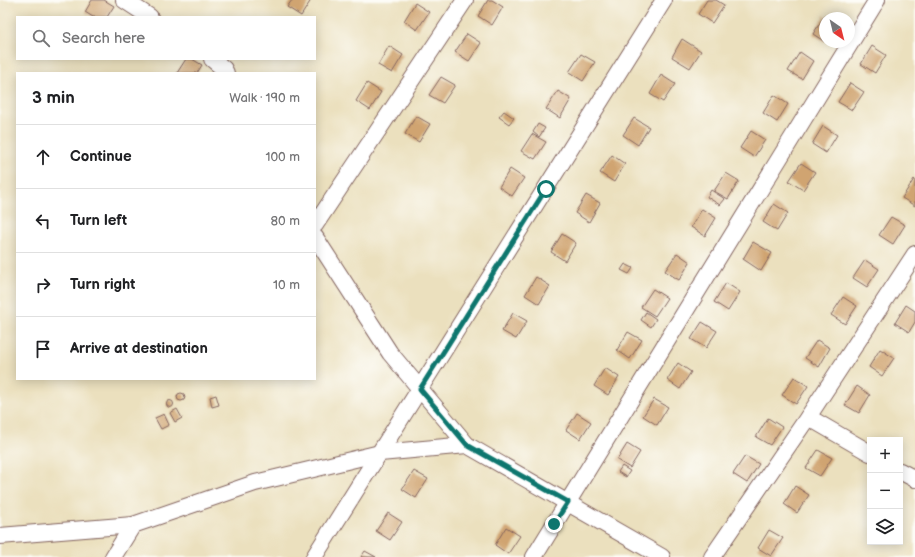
<!DOCTYPE html>
<html lang="en">
<head>
<meta charset="utf-8">
<style>
  :root { --surface:#fff; --page:#f2f2f2; --text:#202124; --muted:#757577; --line:#e0e0e0 }
  body { margin:0; font-family:"Balsamiq Sans",sans-serif; background:var(--page); color:var(--text) }
  .controls { position:absolute; right:12px; bottom:12px; display:grid; overflow:hidden; border-radius:0px; box-shadow:0 2px 10px #0003 }
  .controls button { width:36px; height:36px; display:grid; place-items:center; padding:0; border:0; border-bottom:1px solid var(--line); background:var(--surface); color:var(--text); font:20px sans-serif }
  .compass { position:absolute; left:819px; top:12px; width:36px; height:36px; border-radius:50%; background:var(--surface); box-shadow:0 2px 10px #0003; rotate:145deg }
  .stop { position:absolute; width:12px; height:12px; margin:-9px; border:3px solid #0f766e; border-radius:50%; background:#fff }
  .stop.end { background:#0f766e; border-color:#fff; box-shadow:0 1px 4px #0008 }
  .list { margin:0; padding:0; list-style:none }
  h2 { display:flex; justify-content:space-between; align-items:center; height:52px; margin:0; padding:0 16px; font-size:17px }
  h2 small { font-size:13px; font-weight:400; color:var(--muted) }
  .list li { display:grid; grid-template-columns:26px 1fr auto; gap:12px; align-items:center; box-sizing:border-box; height:64px; padding:0 16px; border-top:1px solid var(--line) }
  .list b { display:block; font-size:15px; white-space:nowrap }
  .list em { font-size:13px; font-style:normal; color:var(--muted) }
  .icon { flex:none; width:22px; height:22px; fill:none; stroke:currentColor; stroke-width:2; stroke-linecap:round; stroke-linejoin:round }
  .map { position:relative; flex:none; width:915px; height:557px; overflow:hidden }
  .search { position:absolute; background:var(--surface); box-shadow:0 2px 10px #0003; left:16px; top:16px; width:300px; height:44px; display:flex; align-items:center; gap:10px; box-sizing:border-box; padding:0 14px; border-radius:0px; color:var(--muted); font-size:15px }
  .panel { position:absolute; background:var(--surface); box-shadow:0 2px 10px #0003; left:16px; top:72px; width:300px; height:308px; border-radius:0px }
  .map>svg:first-child { display:block }
</style>
</head>
<body>
<div class="map">
<svg width="915" height="557" viewBox="0 0 915 557">
  <rect width="100%" height="100%" fill="#fdfcf7"/>
  <filter id="ink" filterUnits="userSpaceOnUse"><feTurbulence type="fractalNoise" baseFrequency=".025" numOctaves="2"/><feDisplacementMap in="SourceGraphic" scale="8" xChannelSelector="R" yChannelSelector="G"/><feConvolveMatrix kernelMatrix="1 2 1 2 8 2 1 2 1" color-interpolation-filters="sRGB"/></filter>
  <filter id="wash" filterUnits="userSpaceOnUse"><feTurbulence type="fractalNoise" baseFrequency=".012" numOctaves="4" result="noise"/><feDisplacementMap in="SourceGraphic" scale="16" xChannelSelector="R" yChannelSelector="G"/><feGaussianBlur stdDeviation="0.9" result="paint"/><feColorMatrix in="noise" values="0 0 0 0 0 0 0 0 0 0 0 0 0 0 0 0 0 1.4 0 .05"/><feComposite in="paint" operator="in"/></filter>
  <g filter="url(#wash)">
    <rect width="100%" height="100%" fill="#ebe0be"/>
    <g id="blocks">
      <!-- building -->
      <g fill="#d0a471">
        <path d="M 92,0 L 104,0 L 114,6 L 107,17 L 93,17 L 85,12 Z"/>
        <path d="M 292,0 L 311,0 L 301,16 L 287,7 Z"/>
        <path d="M 488,0 L 492,0 L 503,7 L 492,25 L 478,16 Z"/>
        <path d="M 707,0 L 716,0 L 724,5 L 712,23 L 698,14 Z"/>
        <path d="M 415,3 L 429,12 L 417,30 L 404,21 Z"/>
        <path d="M 825,15 L 825,17 L 827,18 L 825,18 L 825,42 L 813,34 Z"/>
        <path d="M 467,34 L 481,43 L 469,61 L 455,52 Z"/>
        <path d="M 682,39 L 701,51 L 690,68 L 672,57 Z"/>
        <path d="M 389,46 L 403,55 L 392,73 L 378,65 Z"/>
        <path d="M 872,46 L 886,55 L 875,73 L 861,64 Z"/>
        <path d="M 800,52 L 813,61 L 802,79 L 788,71 Z"/>
        <path d="M 581,54 L 595,62 L 583,81 L 569,72 Z"/>
        <path d="M 186,59 L 192,59 L 202,65 L 197,73 L 177,73 Z"/>
        <path d="M 661,75 L 675,84 L 663,102 L 650,94 Z"/>
        <path d="M 441,77 L 455,85 L 443,103 L 429,95 Z"/>
        <path d="M 367,83 L 381,92 L 370,110 L 356,101 Z"/>
        <path d="M 850,83 L 864,92 L 852,110 L 838,102 Z"/>
        <path d="M 558,91 L 571,99 L 560,118 L 546,109 Z"/>
        <path d="M 774,95 L 788,104 L 777,122 L 763,113 Z"/>
        <path d="M 504,111 L 514,118 L 509,124 L 499,117 Z"/>
        <path d="M 416,116 L 430,124 L 419,142 L 405,134 Z"/>
        <path d="M 634,118 L 649,127 L 638,145 L 623,135 Z"/>
        <path d="M 538,124 L 545,128 L 539,137 L 533,132 Z"/>
        <path d="M 823,126 L 837,135 L 826,153 L 812,144 Z"/>
        <path d="M 751,131 L 765,140 L 754,157 L 740,148 Z"/>
        <path d="M 532,134 L 546,142 L 535,159 L 521,151 Z"/>
        <path d="M 612,155 L 625,164 L 614,182 L 600,173 Z"/>
        <path d="M 801,163 L 815,172 L 803,190 L 789,181 Z"/>
        <path d="M 510,169 L 524,178 L 512,196 L 499,187 Z"/>
        <path d="M 726,173 L 739,181 L 728,199 L 714,191 Z"/>
        <path d="M 914,179 L 915,180 L 915,206 L 902,198 Z"/>
        <path d="M 711,190 L 725,199 L 720,205 L 707,197 Z"/>
        <path d="M 586,195 L 600,203 L 589,222 L 575,213 Z"/>
        <path d="M 774,204 L 788,213 L 777,231 L 763,222 Z"/>
        <path d="M 702,209 L 716,218 L 705,236 L 691,227 Z"/>
        <path d="M 891,217 L 905,225 L 893,244 L 879,235 Z"/>
        <path d="M 562,234 L 576,243 L 565,261 L 551,252 Z"/>
        <path d="M 753,242 L 772,253 L 761,271 L 743,259 Z"/>
        <path d="M 677,253 L 690,262 L 679,280 L 665,271 Z"/>
        <path d="M 865,260 L 879,269 L 867,287 L 853,278 Z"/>
        <path d="M 625,264 L 633,268 L 629,274 L 621,270 Z"/>
        <path d="M 536,277 L 550,286 L 539,304 L 525,295 Z"/>
        <path d="M 726,283 L 740,292 L 728,311 L 714,302 Z"/>
        <path d="M 653,289 L 667,298 L 655,316 L 641,307 Z"/>
        <path d="M 843,297 L 857,306 L 845,324 L 831,315 Z"/>
        <path d="M 906,305 L 915,311 L 915,322 L 909,332 L 895,323 Z"/>
        <path d="M 646,312 L 656,319 L 651,327 L 641,320 Z"/>
        <path d="M 513,313 L 527,321 L 516,339 L 502,331 Z"/>
        <path d="M 702,322 L 717,331 L 706,348 L 691,339 Z"/>
        <path d="M 628,332 L 642,340 L 630,359 L 617,350 Z"/>
        <path d="M 817,340 L 830,348 L 819,367 L 805,358 Z"/>
        <path d="M 880,349 L 894,358 L 882,376 L 869,367 Z"/>
        <path d="M 678,363 L 691,372 L 680,389 L 667,380 Z"/>
        <path d="M 605,368 L 619,377 L 608,395 L 594,386 Z"/>
        <path d="M 794,377 L 808,386 L 796,404 L 782,395 Z"/>
        <path d="M 857,386 L 870,395 L 859,413 L 845,405 Z"/>
        <circle cx="181" cy="397" r="4"/>
        <path d="M 216,395 L 219,405 L 212,407 L 210,397 Z"/>
        <path d="M 654,399 L 668,407 L 657,425 L 643,416 Z"/>
        <circle cx="170" cy="404" r="3.5"/>
        <path d="M 177,409 L 182,418 L 175,422 L 170,413 Z"/>
        <path d="M 577,413 L 591,422 L 580,439 L 566,430 Z"/>
        <path d="M 164,414 L 169,425 L 161,429 L 155,418 Z"/>
        <path d="M 768,418 L 782,427 L 770,445 L 756,437 Z"/>
        <path d="M 627,444 L 640,452 L 630,468 L 617,460 Z"/>
        <path d="M 818,450 L 832,458 L 820,476 L 806,468 Z"/>
        <path d="M 745,456 L 759,464 L 747,483 L 733,474 Z"/>
        <path d="M 622,466 L 630,471 L 626,477 L 618,472 Z"/>
        <path d="M 414,471 L 428,479 L 416,498 L 402,489 Z"/>
        <path d="M 795,486 L 809,495 L 797,513 L 784,504 Z"/>
        <path d="M 388,513 L 402,522 L 390,540 L 376,531 Z"/>
        <path d="M 506,527 L 520,536 L 508,554 L 495,545 Z"/>
        <path d="M 769,530 L 783,538 L 771,556 L 758,548 Z"/>
        <path d="M 365,551 L 376,557 L 361,557 Z"/>
      </g>
    </g>
  </g>
  <g filter="url(#ink)">
    <use href="#blocks" fill-opacity="0" stroke="#82635e" stroke-width="1"/>
    <g fill="none" stroke-linecap="round" stroke-linejoin="round">
      <defs>
        <g id="minor">
          <path d="M 124,0 L 150,17"/>
          <path d="M 212,59 L 224,69 L 226,73"/>
          <path d="M 315,225 L 465,0"/>
          <path d="M 315,237 L 390,353 L 467,445 L 662,557"/>
          <path d="M 808,417 L 870,453"/>
          <path d="M 900,471 L 915,479"/>
          <path d="M 0,536 L 133,525 L 255,483 L 380,453 L 467,445"/>
          <path d="M 113,557 L 133,525"/>
          <path d="M 314,557 L 664,0"/>
          <path d="M 534,557 L 877,0"/>
          <path d="M 712,557 L 808,417 L 915,254"/>
        </g>
      </defs>
      <!-- minor casing -->
      <use href="#minor" stroke="#82635e" stroke-width="18"/>
      <!-- minor -->
      <use href="#minor" stroke="#fff" stroke-width="16"/>
    </g>
  </g>
  <g fill="none" stroke-linecap="round" stroke-linejoin="round" filter="url(#ink)">
    <!-- route -->
    <path stroke="#0f766e" stroke-width="5" d="M 546,189 L 420,389 L 467,445 L 568,502 L 554,524"/>
  </g>
</svg>
<div class="controls">
<button>+</button>
<button>−</button>
<button><svg class="icon" aria-label="layers" viewBox="0 0 24 24"><path d="M12 4l9 5-9 5-9-5zM3 14l9 5 9-5"/></svg></button>
</div>
<svg class="compass" viewBox="-18 -18 36 36"><path d="M0-13l5 13h-10z" fill="#e53935"/><path d="M0 13l5-13h-10z" fill="#757577"/></svg>
<div class="stop" style="left:546px;top:189px"></div>
<div class="stop end" style="left:554px;top:524px"></div>
<div class="search"><svg class="icon" aria-label="search" viewBox="0 0 24 24"><circle cx="10" cy="10" r="6"/><path d="M15 15l6 6"/></svg>Search here</div>
<section class="panel">
<h2>3 min<small>Walk · 190 m</small></h2>
<ul class="list">
<li><svg class="icon" aria-label="ahead" viewBox="0 0 24 24"><path d="M12 20V5M6 11l6-6 6 6"/></svg><div><b>Continue</b></div><em>100 m</em></li>
<li><svg class="icon" aria-label="left" viewBox="0 0 24 24"><path d="M17 20v-9H6M10 6l-5 5 5 5"/></svg><div><b>Turn left</b></div><em>80 m</em></li>
<li><svg class="icon" aria-label="right" viewBox="0 0 24 24"><path d="M7 20v-9h11M14 6l5 5-5 5"/></svg><div><b>Turn right</b></div><em>10 m</em></li>
<li><svg class="icon" aria-label="arrive" viewBox="0 0 24 24"><path d="M6 21V4h12l-3 4 3 4H6"/></svg><div><b>Arrive at destination</b></div></li>
</ul>
</section>
</div>
</body>
</html>
